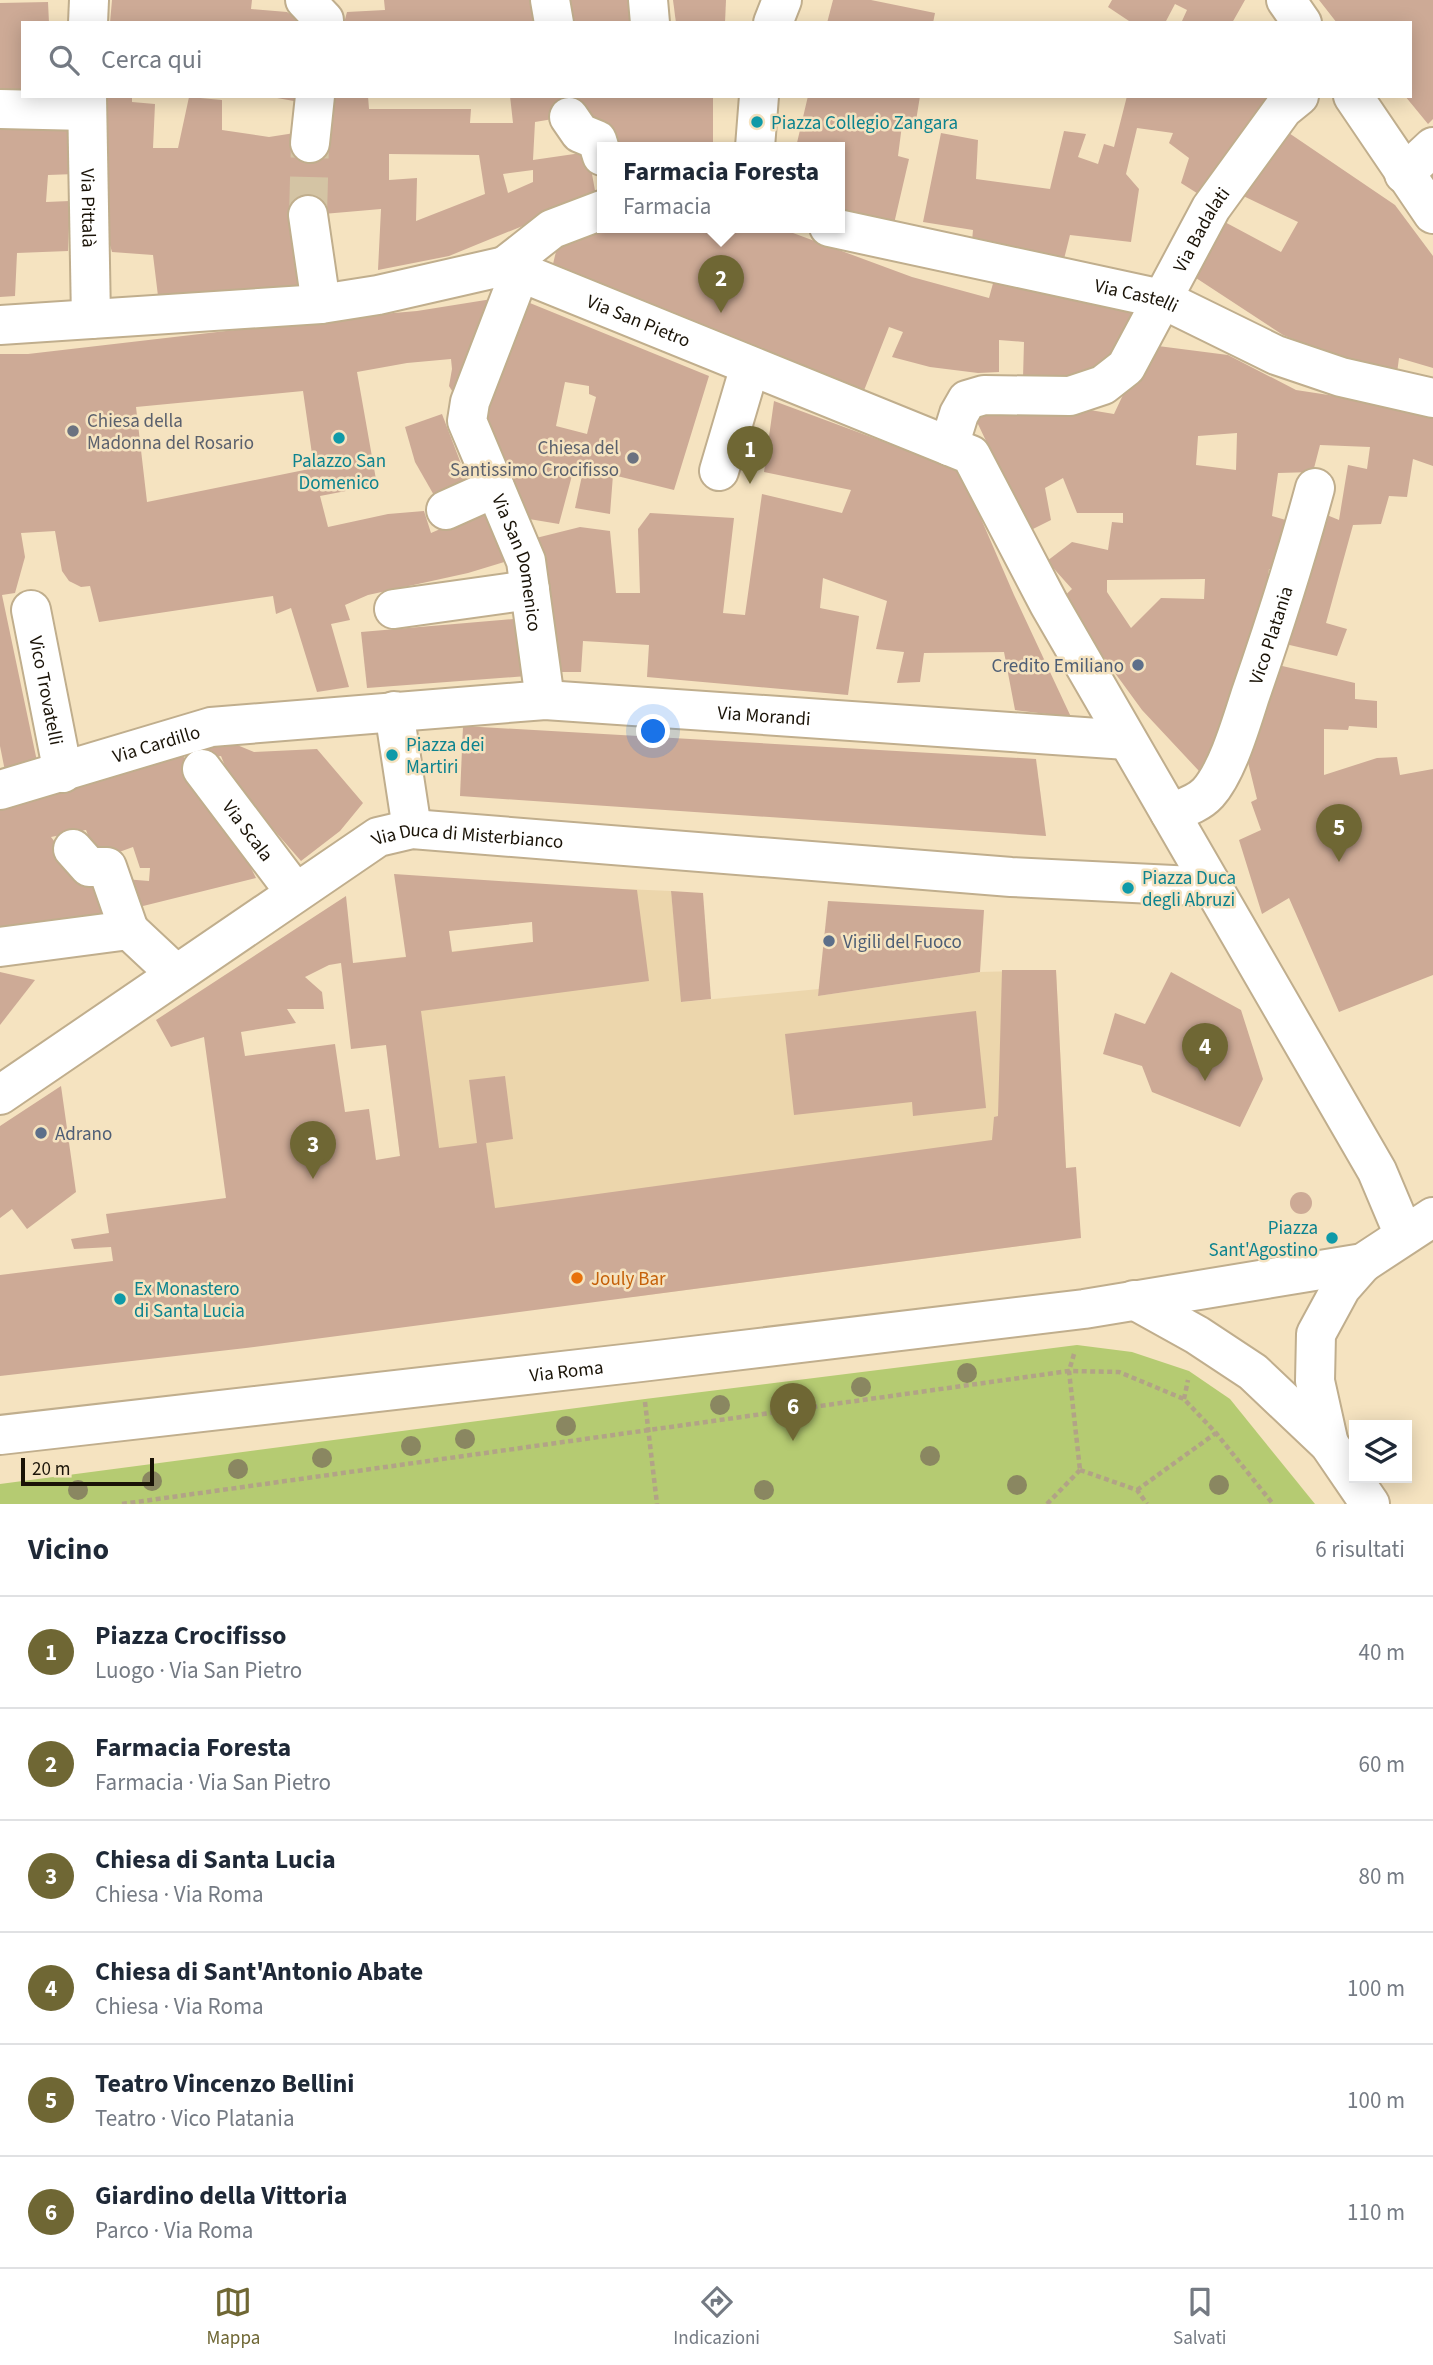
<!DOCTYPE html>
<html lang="it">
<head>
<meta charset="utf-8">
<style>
  :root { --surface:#fff; --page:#f6f6f7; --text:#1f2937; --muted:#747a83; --line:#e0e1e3; --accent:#6f6734 }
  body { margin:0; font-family:"Source Sans 3",sans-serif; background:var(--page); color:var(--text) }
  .controls { position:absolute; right:21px; bottom:21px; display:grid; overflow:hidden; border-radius:0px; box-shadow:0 4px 18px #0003 }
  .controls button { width:63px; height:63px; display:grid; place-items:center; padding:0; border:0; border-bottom:2px solid var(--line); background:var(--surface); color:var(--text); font:35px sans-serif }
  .scale { position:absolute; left:21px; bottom:18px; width:133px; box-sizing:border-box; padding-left:7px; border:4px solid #1a1307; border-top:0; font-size:19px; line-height:24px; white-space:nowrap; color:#1a1307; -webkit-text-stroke:5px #f5e3c0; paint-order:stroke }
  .you { position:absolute; left:654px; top:732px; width:24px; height:24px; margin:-18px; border:5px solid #fff; border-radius:50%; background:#1a73e8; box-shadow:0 0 0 10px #1a73e833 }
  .badge { display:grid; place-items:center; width:46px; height:46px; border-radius:50%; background:var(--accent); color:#fff; font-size:23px; font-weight:700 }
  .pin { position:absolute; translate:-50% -58px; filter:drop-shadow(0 2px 4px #0008) }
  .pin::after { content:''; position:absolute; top:37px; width:24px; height:21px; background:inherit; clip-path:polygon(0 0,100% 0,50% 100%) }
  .popup { position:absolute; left:597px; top:142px; width:248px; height:91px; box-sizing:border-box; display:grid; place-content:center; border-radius:0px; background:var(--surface); filter:drop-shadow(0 2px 5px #0005); font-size:23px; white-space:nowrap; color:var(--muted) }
  .popup b { font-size:26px; color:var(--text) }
  .popup::after { content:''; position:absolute; left:50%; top:100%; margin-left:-14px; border:14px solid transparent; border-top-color:var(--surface) }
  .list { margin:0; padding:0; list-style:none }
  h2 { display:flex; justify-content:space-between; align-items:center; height:91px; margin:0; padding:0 28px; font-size:30px }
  h2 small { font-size:23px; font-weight:400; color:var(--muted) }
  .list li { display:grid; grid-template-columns:46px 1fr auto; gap:21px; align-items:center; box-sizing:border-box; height:112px; padding:0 28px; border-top:2px solid var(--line) }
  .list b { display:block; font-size:26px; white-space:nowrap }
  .list p { margin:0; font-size:23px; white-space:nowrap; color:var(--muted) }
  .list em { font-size:23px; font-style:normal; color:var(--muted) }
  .icon { flex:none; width:38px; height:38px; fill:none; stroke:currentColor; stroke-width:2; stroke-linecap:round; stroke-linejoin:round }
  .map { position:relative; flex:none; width:1433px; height:1504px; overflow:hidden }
  .search { position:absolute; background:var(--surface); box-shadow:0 4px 18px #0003; left:21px; right:21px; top:21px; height:77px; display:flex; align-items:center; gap:18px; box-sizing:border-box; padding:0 24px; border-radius:0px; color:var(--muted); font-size:26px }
  .sheet { height:763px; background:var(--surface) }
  nav { display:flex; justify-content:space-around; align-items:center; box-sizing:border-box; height:98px; border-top:2px solid var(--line); background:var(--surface); font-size:19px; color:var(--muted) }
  nav a { display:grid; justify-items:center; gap:4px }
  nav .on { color:var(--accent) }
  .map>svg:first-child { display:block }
</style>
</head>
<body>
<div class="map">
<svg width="1433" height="1504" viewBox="0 0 1433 1504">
  <rect width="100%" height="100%" fill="#f5e3c0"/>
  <!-- built -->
  <path fill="#ecd6ac" d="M 579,887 L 671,891 L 682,1002 L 819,989 L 818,996 L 980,972 L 1056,970 L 1066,1168 L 1066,1240 L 633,1297 L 400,1156 L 376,960 L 533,942 Z"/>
  <!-- green -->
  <path fill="#b5cb72" d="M 1077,1345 L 1132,1352 L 1189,1371 L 1230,1399 L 1315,1504 L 0,1504 L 0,1484 L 645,1399 Z"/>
  <!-- building -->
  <g fill="#cdaa96" fill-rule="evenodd">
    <path d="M 112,0 L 252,0 L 251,9 L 287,12 L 303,23 L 110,23 Z"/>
    <path d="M 384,0 L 537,0 L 540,23 L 344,23 L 347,12 L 385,10 Z"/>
    <path d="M 567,0 L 634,0 L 636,23 L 571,23 Z"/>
    <path d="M 673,0 L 726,0 L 725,23 L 676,23 Z"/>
    <path d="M 833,0 L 871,0 L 935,13 L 933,23 L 827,23 Z"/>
    <path d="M 1112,0 L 1245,0 L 1232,23 L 1185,23 L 1182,21 L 1187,10 L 1175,4 L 1165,23 L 1132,23 L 1108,7 Z"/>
    <path d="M 1319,0 L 1433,0 L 1433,119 L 1428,124 L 1405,96 L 1410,96 L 1410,23 L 1337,23 Z"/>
    <path d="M 48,2 L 49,23 L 23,23 L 23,97 L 0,96 L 0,3 Z"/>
    <path d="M 102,96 L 132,96 L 132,102 L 155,104 L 153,148 L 178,148 L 189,97 L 222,100 L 222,130 L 269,137 L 301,132 L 325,96 L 368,96 L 369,109 L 471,109 L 470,123 L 513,123 L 510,96 L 713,96 L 713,147 L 616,147 L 616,132 L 583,114 L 535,122 L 533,160 L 588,152 L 596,196 L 449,256 L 378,270 L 381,209 L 300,216 L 307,290 L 158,296 L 153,255 L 112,252 L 100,211 ZM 389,154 L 479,155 L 485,194 L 416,221 L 417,178 L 389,180 ZM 533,170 L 533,182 L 508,193 L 503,174 Z"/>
    <path d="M 266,96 L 306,96 L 305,103 Z"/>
    <path d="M 808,96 L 920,96 L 915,127 L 902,125 L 898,156 L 909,159 L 893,228 L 840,215 L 840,147 L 796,147 Z"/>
    <path d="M 1127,96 L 1271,96 L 1200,195 L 1181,183 L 1189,158 L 1169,143 L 1173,133 L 1137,128 L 1126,174 L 1139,189 L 1131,242 L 1070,235 L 1064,259 L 972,241 L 973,230 L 923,222 L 941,133 L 978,140 L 976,179 L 1050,189 L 1064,131 L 1086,134 L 1078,157 L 1098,164 L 1104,144 L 1114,147 Z"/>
    <path d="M 0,123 L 78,124 L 75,174 L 48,175 L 46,202 L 70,201 L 68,251 L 17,253 L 15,296 L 0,297 Z"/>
    <path d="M 1283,129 L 1395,205 L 1433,256 L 1433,368 L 1399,358 L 1397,373 L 1361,367 L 1283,335 L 1193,276 L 1221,220 L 1281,252 L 1298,222 L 1237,193 Z"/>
    <path d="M 602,227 L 746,227 L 793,233 L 912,277 L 989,298 L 995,276 L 1142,309 L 1120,356 L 1060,384 L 1023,378 L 1024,342 L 999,340 L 999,372 L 978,373 L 930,367 L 892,357 L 903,332 L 889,327 L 863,393 L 553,264 L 560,235 Z"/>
    <path d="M 492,299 L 454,394 L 449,386 L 452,369 L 451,359 L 407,363 L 357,372 L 377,485 L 320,496 L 328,527 L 388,514 L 424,511 L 431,533 L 486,509 L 511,560 L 468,573 L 368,595 L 345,605 L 350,620 L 331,624 L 349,687 L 317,692 L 291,608 L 276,614 L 273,596 L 99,622 L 90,586 L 81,587 L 69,581 L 62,571 L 55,531 L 21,533 L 25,557 L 15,593 L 2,595 L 38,766 L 5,771 L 0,746 L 0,354 L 28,354 L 347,317 L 417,311 ZM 303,391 L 314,468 L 147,502 L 136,407 Z"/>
    <path d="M 525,301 L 709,376 L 674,490 L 613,475 L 610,514 L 575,508 L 583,471 L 574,468 L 559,524 L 517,517 L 480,416 ZM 565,382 L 589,386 L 589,394 L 596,397 L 587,434 L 556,426 Z"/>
    <path d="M 1158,346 L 1228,355 L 1296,390 L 1433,411 L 1433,466 L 1413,459 L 1407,497 L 1389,496 L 1381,524 L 1353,525 L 1326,623 L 1347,629 L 1337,656 L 1281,643 L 1322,513 L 1339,520 L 1348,465 L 1367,469 L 1370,447 L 1320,445 L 1313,472 L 1278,473 L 1272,516 L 1296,523 L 1282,569 L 1269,569 L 1265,600 L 1231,711 L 1199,771 L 1142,710 L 1061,599 L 1072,589 L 1047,561 L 1072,542 L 1108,550 L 1112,522 L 1123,523 L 1123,513 L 1077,513 L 1063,478 L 1045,488 L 1051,520 L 1029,531 L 977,422 L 980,412 L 1084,409 L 1114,414 L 1130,380 ZM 1237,433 L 1236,470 L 1196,465 L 1198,436 ZM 1205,579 L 1204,599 L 1161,598 L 1131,628 L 1107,592 L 1107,580 Z"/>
    <path d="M 774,401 L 960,470 L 1014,595 L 1071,717 L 1015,710 L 1004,652 L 924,653 L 920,682 L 897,683 L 904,652 L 876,649 L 887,601 L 823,578 L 820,608 L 859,616 L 848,695 L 647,677 L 649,645 L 583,641 L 581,672 L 557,672 L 551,599 L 536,538 L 580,527 L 610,531 L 616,593 L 640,593 L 638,529 L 650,513 L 734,518 L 723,613 L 745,615 L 762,494 L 842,513 L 851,490 L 764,472 Z"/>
    <path d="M 442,414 L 468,482 L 435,497 L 415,462 L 405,427 Z"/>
    <path d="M 526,618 L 527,676 L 367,688 L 361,632 Z"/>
    <path d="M 1278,665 L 1355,683 L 1355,699 L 1377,701 L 1377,728 L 1349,726 L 1348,730 L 1324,729 L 1324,775 L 1377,758 L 1397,757 L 1400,775 L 1433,769 L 1433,975 L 1339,1012 L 1289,898 L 1262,914 L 1239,840 L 1261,830 L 1251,802 L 1257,799 L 1245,750 Z"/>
    <path d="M 463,726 L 1036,759 L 1046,836 L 460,796 Z"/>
    <path d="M 225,740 L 254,752 L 317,749 L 363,803 L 340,831 L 301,861 L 231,781 L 221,756 L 204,759 L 196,744 Z"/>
    <path d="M 183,756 L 232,830 L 256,878 L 135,908 L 124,879 L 149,881 L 150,868 L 140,868 L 133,847 L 97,860 L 86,830 L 51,837 L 82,878 L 101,877 L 112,914 L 0,931 L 0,806 Z"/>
    <path d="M 394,874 L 637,890 L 649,981 L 421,1011 L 439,1148 L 477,1143 L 469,1080 L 505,1076 L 513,1139 L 486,1143 L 495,1208 L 992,1140 L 994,1117 L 998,1116 L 1002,970 L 1056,970 L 1066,1168 L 1076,1167 L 1081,1238 L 246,1348 L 0,1376 L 0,1275 L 113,1261 L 111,1247 L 74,1249 L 71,1239 L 109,1233 L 106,1214 L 226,1198 L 204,1037 L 171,1047 L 156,1020 L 346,896 L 353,963 L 406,957 ZM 532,922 L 533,942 L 452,952 L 449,931 ZM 341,963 L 351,1049 L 386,1045 L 400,1156 L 376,1160 L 369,1109 L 345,1112 L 335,1044 L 245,1056 L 241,1032 L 296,1023 L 287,1009 L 324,1009 L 322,992 L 305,977 L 329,965 Z"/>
    <path d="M 671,891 L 703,893 L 711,999 L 681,1002 Z"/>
    <path d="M 828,901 L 984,910 L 980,972 L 818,996 Z"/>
    <path d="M 0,972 L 35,980 L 0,1025 Z"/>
    <path d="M 1171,972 L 1241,1010 L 1263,1079 L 1240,1127 L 1152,1092 L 1142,1066 L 1103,1054 L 1115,1013 L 1145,1024 Z"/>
    <path d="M 976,1011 L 986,1108 L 913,1116 L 912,1102 L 794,1115 L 785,1034 Z"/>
    <path d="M 61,1086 L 76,1192 L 27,1229 L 12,1209 L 0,1218 L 0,1126 Z"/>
    <circle cx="1301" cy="1203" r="11"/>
  </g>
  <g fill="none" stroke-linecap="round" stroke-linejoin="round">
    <!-- minor-tunnel -->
    <path stroke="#d4c4a4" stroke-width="38" stroke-dasharray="38 19" stroke-linecap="butt" d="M 308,215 L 310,143"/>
    <defs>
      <g id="minor">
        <path d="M 305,0 L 324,20 L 324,23"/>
        <path d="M 550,0 L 554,23"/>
        <path d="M 648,0 L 650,23"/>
        <path d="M 1286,0 L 1302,23"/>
        <path d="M 88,23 L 89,0"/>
        <path d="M 773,23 L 782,0"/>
        <path id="s1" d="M 87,96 L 91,319"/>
        <path d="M 1353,96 L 1433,214"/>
        <path d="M 0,109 L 87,111"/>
        <path d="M 569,117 L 580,133 L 597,140 L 602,156"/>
        <path d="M 310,143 L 315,96"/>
        <path d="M 755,147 L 759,96"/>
        <path d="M 1404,174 L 1433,147"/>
        <path d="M 308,215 L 321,304"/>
        <path id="s2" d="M 829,227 L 1162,299 L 1276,355 L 1341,377 L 1433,398"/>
        <path d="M 505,266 L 552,229 L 602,210"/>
        <path id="s3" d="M 520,272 L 470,402 L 467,421 L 526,561 L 545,700"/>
        <path id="s4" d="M 0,325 L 321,304 L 378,295 L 505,266 L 971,455 L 1049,604 L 1377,1171 L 1404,1235"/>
        <path id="s5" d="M 949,446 L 959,414 L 967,400 L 984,395 L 1070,396 L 1103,385 L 1126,367 L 1211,208 L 1283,109 L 1299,96"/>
        <path d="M 719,471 L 750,366"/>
        <path d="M 446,510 L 495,488"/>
        <path d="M 394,609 L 530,590"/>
        <path id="s6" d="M 31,610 L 63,773"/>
        <path d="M 394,711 L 412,829"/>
        <path id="s7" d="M 202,769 L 295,892"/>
        <path id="s8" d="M 0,790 L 211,727 L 545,700 L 1127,740"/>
        <path id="s9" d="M 1170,813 C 1183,808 1198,804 1208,793 C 1227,772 1241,724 1250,696 C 1274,627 1296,558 1315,488"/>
        <path d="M 73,849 L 89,867 L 107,867 L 129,930"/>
        <path d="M 0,947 L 129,930 L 176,974"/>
        <path id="s10" d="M 0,1095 L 378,837 L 412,829 L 1011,877 L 1214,887"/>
        <path d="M 1134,1300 L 1197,1335 L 1253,1372 L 1329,1444 L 1370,1504"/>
        <path id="s11" d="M 0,1435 L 641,1362 L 1084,1309 L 1363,1263 L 1433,1217"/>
        <path d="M 1329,1444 L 1315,1381 L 1316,1334 L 1341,1288 L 1363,1263"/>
      </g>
    </defs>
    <!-- minor casing -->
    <use href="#minor" stroke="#c0ae8d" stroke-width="42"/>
    <!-- path -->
    <g stroke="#b2a387" stroke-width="4.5" stroke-dasharray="5 3.5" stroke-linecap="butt">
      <path d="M 1074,1354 L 1069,1371 L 1080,1470"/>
      <path d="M 1184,1399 L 1188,1380"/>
      <path d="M 645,1402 L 657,1504"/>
      <path d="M 1080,1470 L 1137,1490 L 1147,1504"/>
      <path d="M 1137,1490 L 1216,1433"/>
      <path d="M 122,1504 L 1069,1371 L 1119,1372 L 1184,1399 L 1216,1433 L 1273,1504"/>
      <path d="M 1047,1504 L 1080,1470"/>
    </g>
    <!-- minor -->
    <use href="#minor" stroke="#fff" stroke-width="38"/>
  </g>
  <!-- trees -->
  <g fill="#8a8761">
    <circle cx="967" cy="1373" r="10"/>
    <circle cx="861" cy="1387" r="10"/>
    <circle cx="720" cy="1405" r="10"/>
    <circle cx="566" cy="1426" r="10"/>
    <circle cx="465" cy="1439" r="10"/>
    <circle cx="411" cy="1446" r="10"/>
    <circle cx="930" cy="1456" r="10"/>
    <circle cx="322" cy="1458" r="10"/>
    <circle cx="238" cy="1469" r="10"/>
    <circle cx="152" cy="1481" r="10"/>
    <circle cx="1017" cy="1485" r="10"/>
    <circle cx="1219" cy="1485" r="10"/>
    <circle cx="78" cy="1490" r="10"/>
    <circle cx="764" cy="1490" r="10"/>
  </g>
  <!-- markers -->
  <g fill="#0f9aa8" stroke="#f5e3c0" stroke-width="2.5">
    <circle cx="757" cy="122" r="7"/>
    <circle cx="339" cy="438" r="7"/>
    <circle cx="392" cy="755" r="7"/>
    <circle cx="1128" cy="888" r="7"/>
    <circle cx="1332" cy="1238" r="7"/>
    <circle cx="120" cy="1299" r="7"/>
  </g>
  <g fill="#6b7280" stroke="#f5e3c0" stroke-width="2.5">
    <circle cx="73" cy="431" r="7"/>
    <circle cx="633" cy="458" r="7"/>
  </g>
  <g fill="#5c6f8a" stroke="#f5e3c0" stroke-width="2.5">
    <circle cx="1138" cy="665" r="7"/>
    <circle cx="829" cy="941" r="7"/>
    <circle cx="41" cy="1133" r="7"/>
  </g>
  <circle fill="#e8710a" stroke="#f5e3c0" stroke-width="2.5" cx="577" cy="1278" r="7"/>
  <g text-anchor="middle" stroke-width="5" stroke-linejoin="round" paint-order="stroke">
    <!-- culture labels -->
    <g font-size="19" fill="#0d838f" stroke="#f5e3c0" text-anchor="start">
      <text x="771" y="129">Piazza Collegio Zangara</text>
      <text x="339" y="467" text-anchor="middle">Palazzo San<tspan x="339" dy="22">Domenico</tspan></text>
      <text x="406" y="751">Piazza dei<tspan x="406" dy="22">Martiri</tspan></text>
      <text x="1142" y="884">Piazza Duca<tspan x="1142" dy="22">degli Abruzi</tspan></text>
      <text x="1318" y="1234" text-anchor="end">Piazza<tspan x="1318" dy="22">Sant'Agostino</tspan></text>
      <text x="134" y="1295">Ex Monastero<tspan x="134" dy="22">di Santa Lucia</tspan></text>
    </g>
    <!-- street labels -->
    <g font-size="19" fill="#1a1307" stroke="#f5e3c0">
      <text dy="7" stroke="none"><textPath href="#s1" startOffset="112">Via Pittalà</textPath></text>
      <text dy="7" stroke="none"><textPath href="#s5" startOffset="374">Via Badalati</textPath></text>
      <text dy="7" stroke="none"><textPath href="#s2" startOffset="315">Via Castelli</textPath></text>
      <text dy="7" stroke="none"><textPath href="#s4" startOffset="654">Via San Pietro</textPath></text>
      <text dy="7" stroke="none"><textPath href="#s3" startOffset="310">Via San Domenico</textPath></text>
      <text dy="7" stroke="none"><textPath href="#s9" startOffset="214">Vico Platania</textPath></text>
      <text dy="7" stroke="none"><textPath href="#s6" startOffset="82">Vico Trovatelli</textPath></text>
      <text dy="7" stroke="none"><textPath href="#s8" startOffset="775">Via Morandi</textPath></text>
      <text dy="7" stroke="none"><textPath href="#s8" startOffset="163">Via Cardillo</textPath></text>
      <text dy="7" stroke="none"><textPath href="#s7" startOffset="77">Via Scala</textPath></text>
      <text dy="7" stroke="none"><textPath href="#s10" startOffset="548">Via Duca di Misterbianco</textPath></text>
      <text dy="7" stroke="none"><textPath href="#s11" startOffset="570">Via Roma</textPath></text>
    </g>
    <!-- worship labels -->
    <g font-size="19" fill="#5b616d" stroke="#f5e3c0" text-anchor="start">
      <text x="87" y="427">Chiesa della<tspan x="87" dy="22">Madonna del Rosario</tspan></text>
      <text x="619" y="454" text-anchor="end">Chiesa del<tspan x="619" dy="22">Santissimo Crocifisso</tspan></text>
    </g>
    <!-- service labels -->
    <g font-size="19" fill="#4e5e75" stroke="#f5e3c0" text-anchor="start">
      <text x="1124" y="672" text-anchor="end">Credito Emiliano</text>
      <text x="843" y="948">Vigili del Fuoco</text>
      <text x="55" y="1140">Adrano</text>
    </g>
    <!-- food labels -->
    <g font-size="19" fill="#c56008" stroke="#f5e3c0" text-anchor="start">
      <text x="591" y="1285">Jouly Bar</text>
    </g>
  </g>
</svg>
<div class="controls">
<button><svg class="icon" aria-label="layers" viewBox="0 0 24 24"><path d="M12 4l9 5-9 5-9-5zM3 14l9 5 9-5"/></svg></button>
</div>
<div class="scale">20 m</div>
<div class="you"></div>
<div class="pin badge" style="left:750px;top:484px">1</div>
<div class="pin badge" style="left:721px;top:313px">2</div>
<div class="popup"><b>Farmacia Foresta</b>Farmacia</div>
<div class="pin badge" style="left:313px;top:1179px">3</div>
<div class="pin badge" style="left:1205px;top:1081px">4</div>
<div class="pin badge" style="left:1339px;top:862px">5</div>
<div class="pin badge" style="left:793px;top:1441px">6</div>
<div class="search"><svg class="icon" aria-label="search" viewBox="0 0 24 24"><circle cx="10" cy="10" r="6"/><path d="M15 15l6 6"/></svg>Cerca qui</div>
</div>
<section class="sheet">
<h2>Vicino<small>6 risultati</small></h2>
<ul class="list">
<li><span class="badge">1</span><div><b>Piazza Crocifisso</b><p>Luogo · Via San Pietro</p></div><em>40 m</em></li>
<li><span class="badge">2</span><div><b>Farmacia Foresta</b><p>Farmacia · Via San Pietro</p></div><em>60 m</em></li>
<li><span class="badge">3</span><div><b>Chiesa di Santa Lucia</b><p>Chiesa · Via Roma</p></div><em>80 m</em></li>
<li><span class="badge">4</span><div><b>Chiesa di Sant'Antonio Abate</b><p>Chiesa · Via Roma</p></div><em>100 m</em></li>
<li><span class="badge">5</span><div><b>Teatro Vincenzo Bellini</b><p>Teatro · Vico Platania</p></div><em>100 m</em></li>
<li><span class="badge">6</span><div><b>Giardino della Vittoria</b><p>Parco · Via Roma</p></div><em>110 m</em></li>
</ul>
</section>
<nav>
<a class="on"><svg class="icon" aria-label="map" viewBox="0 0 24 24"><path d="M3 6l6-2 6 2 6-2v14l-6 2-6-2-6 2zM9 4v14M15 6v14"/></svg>Mappa</a>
<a><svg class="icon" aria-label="directions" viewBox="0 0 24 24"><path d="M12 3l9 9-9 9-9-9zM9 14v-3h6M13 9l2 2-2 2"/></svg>Indicazioni</a>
<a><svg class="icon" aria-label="saved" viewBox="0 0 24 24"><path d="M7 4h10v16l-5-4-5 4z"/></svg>Salvati</a>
</nav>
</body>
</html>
